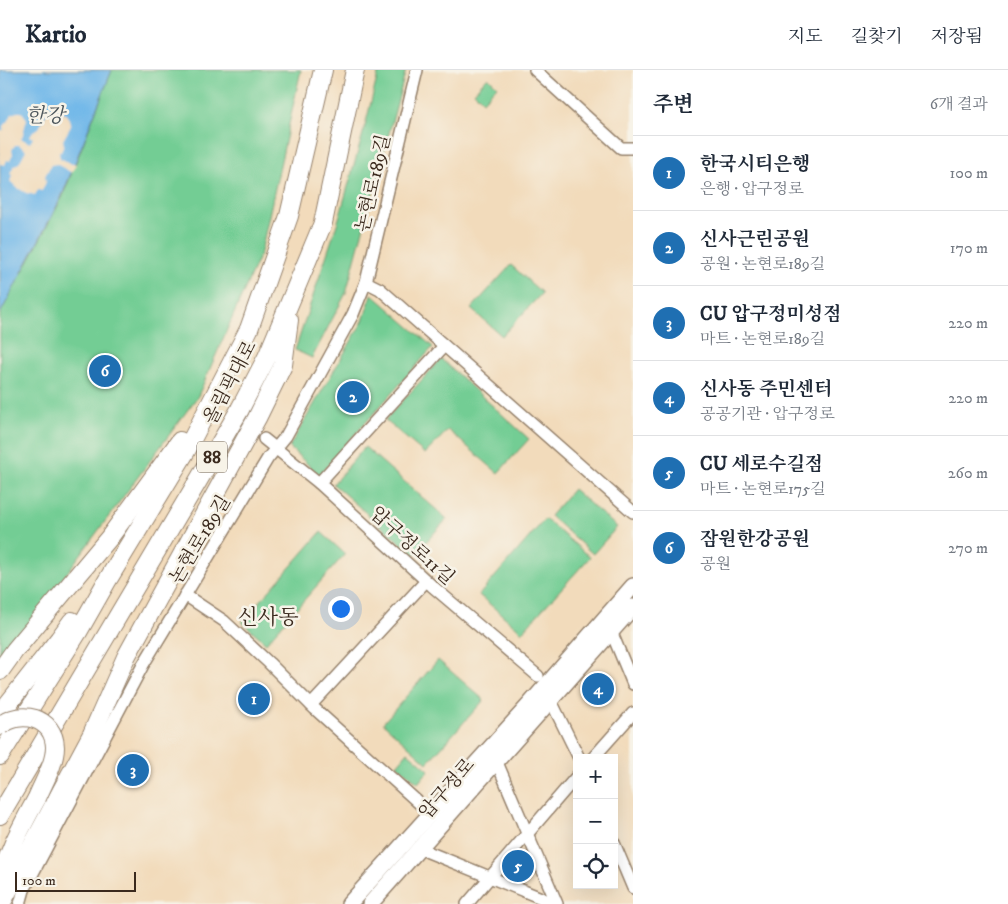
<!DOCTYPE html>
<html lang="ko">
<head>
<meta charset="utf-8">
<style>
  :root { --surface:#fff; --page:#f2f2f3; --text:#1f2937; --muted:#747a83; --line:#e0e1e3; --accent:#1f6fb2 }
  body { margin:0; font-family:"IM FELL DW Pica","Noto Serif KR",serif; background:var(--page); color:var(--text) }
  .controls { position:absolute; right:15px; bottom:15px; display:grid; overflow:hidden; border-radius:0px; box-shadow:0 5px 20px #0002 }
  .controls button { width:45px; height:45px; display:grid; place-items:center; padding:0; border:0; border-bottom:1px solid var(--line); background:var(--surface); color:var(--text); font:25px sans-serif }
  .scale { position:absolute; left:15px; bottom:12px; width:121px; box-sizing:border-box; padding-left:5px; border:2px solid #3b2a1e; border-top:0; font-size:14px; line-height:18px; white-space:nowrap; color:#3b2a1e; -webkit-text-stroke:4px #f7f3e8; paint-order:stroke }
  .you { position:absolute; left:340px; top:538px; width:18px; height:18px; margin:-12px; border:4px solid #fff; border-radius:50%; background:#1a73e8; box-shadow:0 0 0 8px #1a73e833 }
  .badge { display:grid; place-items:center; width:32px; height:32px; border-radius:50%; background:var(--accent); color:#fff; font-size:16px; font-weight:700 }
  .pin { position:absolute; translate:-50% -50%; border:2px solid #fff; box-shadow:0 1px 5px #0006 }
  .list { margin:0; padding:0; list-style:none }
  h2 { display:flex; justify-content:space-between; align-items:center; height:65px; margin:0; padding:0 20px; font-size:21px }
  h2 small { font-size:16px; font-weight:400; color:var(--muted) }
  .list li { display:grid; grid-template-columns:32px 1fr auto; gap:15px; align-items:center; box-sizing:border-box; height:75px; padding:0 20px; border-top:1px solid var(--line) }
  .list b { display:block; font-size:19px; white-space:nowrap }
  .list p { margin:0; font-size:16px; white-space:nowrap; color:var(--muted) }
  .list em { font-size:16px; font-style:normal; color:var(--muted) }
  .icon { flex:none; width:28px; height:28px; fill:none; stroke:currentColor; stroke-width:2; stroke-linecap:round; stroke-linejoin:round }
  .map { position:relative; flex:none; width:633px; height:834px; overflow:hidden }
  header { display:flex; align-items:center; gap:30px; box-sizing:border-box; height:70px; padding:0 25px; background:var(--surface); border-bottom:1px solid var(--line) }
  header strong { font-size:24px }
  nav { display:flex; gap:28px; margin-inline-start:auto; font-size:18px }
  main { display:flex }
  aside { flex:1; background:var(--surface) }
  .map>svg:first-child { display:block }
</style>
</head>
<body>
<header>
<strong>Kartio</strong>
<nav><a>지도</a><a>길찾기</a><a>저장됨</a></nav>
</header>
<main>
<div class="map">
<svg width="633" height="834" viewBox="0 0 633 834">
  <rect width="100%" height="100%" fill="#f7f3e8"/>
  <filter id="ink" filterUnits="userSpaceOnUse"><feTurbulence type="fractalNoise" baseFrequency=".02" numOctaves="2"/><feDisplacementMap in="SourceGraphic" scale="10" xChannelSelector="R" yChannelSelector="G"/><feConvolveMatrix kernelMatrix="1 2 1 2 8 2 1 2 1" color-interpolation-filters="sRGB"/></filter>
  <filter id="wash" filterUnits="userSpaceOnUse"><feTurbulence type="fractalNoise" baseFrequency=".0096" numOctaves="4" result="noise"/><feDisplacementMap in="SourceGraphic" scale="20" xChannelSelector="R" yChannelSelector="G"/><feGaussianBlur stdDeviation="1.12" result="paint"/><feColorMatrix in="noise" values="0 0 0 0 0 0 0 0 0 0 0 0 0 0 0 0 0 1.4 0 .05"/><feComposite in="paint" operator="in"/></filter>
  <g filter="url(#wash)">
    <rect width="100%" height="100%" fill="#f2dbbb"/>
    <!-- green -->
    <g fill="#73cd94" stroke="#577c59">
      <path d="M 112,0 L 301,0 L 261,182 L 198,326 L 32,550 L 0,598 L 0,244 L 62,128 Z"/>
      <path d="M 379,0 L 406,0 L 346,223 L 312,288 L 295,280 L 339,148 L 364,60 Z"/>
      <path d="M 488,7 L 497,16 L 483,31 L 474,22 Z"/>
      <path d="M 511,195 L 542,223 L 502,266 L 471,239 Z"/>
      <path d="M 372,224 L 433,277 L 319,405 L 289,377 L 363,251 Z"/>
      <path d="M 441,289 L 529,369 L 498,403 L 448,360 L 425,384 L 385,350 Z"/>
      <path d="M 365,377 L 447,449 L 414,485 L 333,414 Z"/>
      <path d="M 573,419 L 617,457 L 593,484 L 550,446 Z"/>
      <path d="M 545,449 L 590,487 L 522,562 L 479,525 Z"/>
      <path d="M 321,462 L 345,484 L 266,573 L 242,552 Z"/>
      <path d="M 438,590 L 484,630 L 427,693 L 383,653 Z"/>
      <path d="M 408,682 L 429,700 L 418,713 L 397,695 Z"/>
    </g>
    <!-- water -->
    <path fill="#71b8e9" stroke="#567184" d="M 0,0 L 112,0 L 61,128 L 0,244 Z"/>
    <!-- pier -->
    <path fill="#f2dbbb" d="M 57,40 L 65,43 L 71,52 L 71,56 L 63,70 L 64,75 L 61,82 L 59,82 L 60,88 L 72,94 L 76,94 L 72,103 L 57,94 L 51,95 L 45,106 L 46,112 L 42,121 L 38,120 L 35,125 L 26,123 L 16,117 L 10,111 L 13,106 L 10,103 L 14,96 L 19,93 L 26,80 L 19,75 L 15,75 L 12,80 L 13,84 L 10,91 L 7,90 L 5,95 L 0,94 L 0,60 L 2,61 L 4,59 L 2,57 L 8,52 L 12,44 L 17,42 L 22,42 L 27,49 L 22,68 L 20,68 L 30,73 L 33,68 L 30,66 L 33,61 L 39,58 L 47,43 L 49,41 Z"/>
  </g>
  <g filter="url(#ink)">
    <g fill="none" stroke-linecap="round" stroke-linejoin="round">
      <defs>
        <g id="minor">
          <path d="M 535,0 L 621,78 L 633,78"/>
          <path d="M 366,212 L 380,219 L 633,442"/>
          <path d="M 264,369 L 319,413 L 432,516 L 538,606"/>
          <path d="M 319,413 L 444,276"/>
          <path d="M 185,525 L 224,551 L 269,593 L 315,639 L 430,743"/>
          <path d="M 611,561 L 633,614"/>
          <path d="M 311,635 L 426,511"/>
          <path d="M 554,637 L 579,688"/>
          <path d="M 593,688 L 633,643"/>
          <path d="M 496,690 L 557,834"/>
          <path d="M 614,773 L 633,818"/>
          <path d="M 421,776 L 428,782 L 556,834"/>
          <path d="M 20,834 L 24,820 L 143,595 L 268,388 L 286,366 L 353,244 L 366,212 L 417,0"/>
          <path d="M 467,834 L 577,706"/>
        </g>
        <g id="major">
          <path d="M 349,834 L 529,635 L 633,516"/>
          <path d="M 370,834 L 633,537"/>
        </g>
        <g id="highway">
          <path d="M 0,601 L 15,580 L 109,468 L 180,371"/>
          <path d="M 0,644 L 59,569 L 72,551"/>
          <path d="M 0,686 L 78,562 L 107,511 L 186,381 L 249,259 L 289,146 L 323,0"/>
          <path d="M 0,745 L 198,411 L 239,341 L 267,287 L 323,153 L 355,0"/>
          <path d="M 0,814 C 7,782 22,756 37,728"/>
          <path d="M 1,834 L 92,664 L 126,587 L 257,348 L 283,295 L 289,250"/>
        </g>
      </defs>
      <!-- minor casing -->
      <use href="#minor" stroke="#96826c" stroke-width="14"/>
      <!-- major casing -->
      <use href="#major" stroke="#96826c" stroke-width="18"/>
      <!-- highway casing -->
      <use href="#highway" stroke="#96826c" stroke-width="20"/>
      <!-- minor -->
      <use href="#minor" stroke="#fff" stroke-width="11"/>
      <!-- major -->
      <use href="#major" stroke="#fff" stroke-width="15"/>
      <!-- highway -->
      <use href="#highway" stroke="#fff" stroke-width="18"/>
      <defs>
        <path id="highway-bridge" d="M 0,656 C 20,639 54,647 55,677 C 55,694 43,713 37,728"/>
      </defs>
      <!-- highway-bridge casing -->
      <use href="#highway-bridge" stroke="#96826c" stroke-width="20" stroke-linecap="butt"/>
      <!-- highway-bridge -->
      <use href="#highway-bridge" stroke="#fff" stroke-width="18"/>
    </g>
  </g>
  <g text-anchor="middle" stroke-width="5" stroke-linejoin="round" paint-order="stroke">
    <!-- shield labels -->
    <rect fill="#f7f3e8" stroke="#73665b" stroke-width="1" x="197" y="371.5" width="30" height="31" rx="4"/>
    <g font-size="18" font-weight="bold" fill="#3b2a1e">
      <text x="212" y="393">88</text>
    </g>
    <!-- street labels -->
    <g font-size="19" fill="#3b2a1e" stroke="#f7f3e8">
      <text transform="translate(372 113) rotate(-77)" y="7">논현로189길</text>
      <text transform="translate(229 312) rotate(-62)" y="7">올림픽대로</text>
      <text transform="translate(199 469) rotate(-59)" y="7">논현로189길</text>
      <text transform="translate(413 475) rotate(42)" y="7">압구정로11길</text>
      <text transform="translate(446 718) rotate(-49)" y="7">압구정로</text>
    </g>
    <!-- water labels -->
    <g font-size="20" font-style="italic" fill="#4b555b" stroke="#f7f3e8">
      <text x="45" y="52">한강</text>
    </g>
    <!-- quarter labels -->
    <g font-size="21" fill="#3b2a1e" stroke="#f7f3e8">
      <text x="268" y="554">신사동</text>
    </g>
  </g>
</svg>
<div class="controls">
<button>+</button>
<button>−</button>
<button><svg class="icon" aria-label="locate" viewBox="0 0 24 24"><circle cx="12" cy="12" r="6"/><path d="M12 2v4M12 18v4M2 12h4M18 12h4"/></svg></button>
</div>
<div class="scale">100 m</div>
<div class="you"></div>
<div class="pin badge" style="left:254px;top:629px">1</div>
<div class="pin badge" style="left:353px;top:327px">2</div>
<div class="pin badge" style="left:133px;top:700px">3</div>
<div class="pin badge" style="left:598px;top:619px">4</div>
<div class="pin badge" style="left:518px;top:796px">5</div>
<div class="pin badge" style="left:105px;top:301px">6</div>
</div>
<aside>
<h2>주변<small>6개 결과</small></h2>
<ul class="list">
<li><span class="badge">1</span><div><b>한국시티은행</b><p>은행 · 압구정로</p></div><em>100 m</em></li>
<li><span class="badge">2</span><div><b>신사근린공원</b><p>공원 · 논현로189길</p></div><em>170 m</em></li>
<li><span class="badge">3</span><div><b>CU 압구정미성점</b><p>마트 · 논현로189길</p></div><em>220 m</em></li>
<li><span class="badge">4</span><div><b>신사동 주민센터</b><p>공공기관 · 압구정로</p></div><em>220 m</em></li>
<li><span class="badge">5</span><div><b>CU 세로수길점</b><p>마트 · 논현로175길</p></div><em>260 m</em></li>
<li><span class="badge">6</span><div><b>잠원한강공원</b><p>공원</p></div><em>270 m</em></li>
</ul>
</aside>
</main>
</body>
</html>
